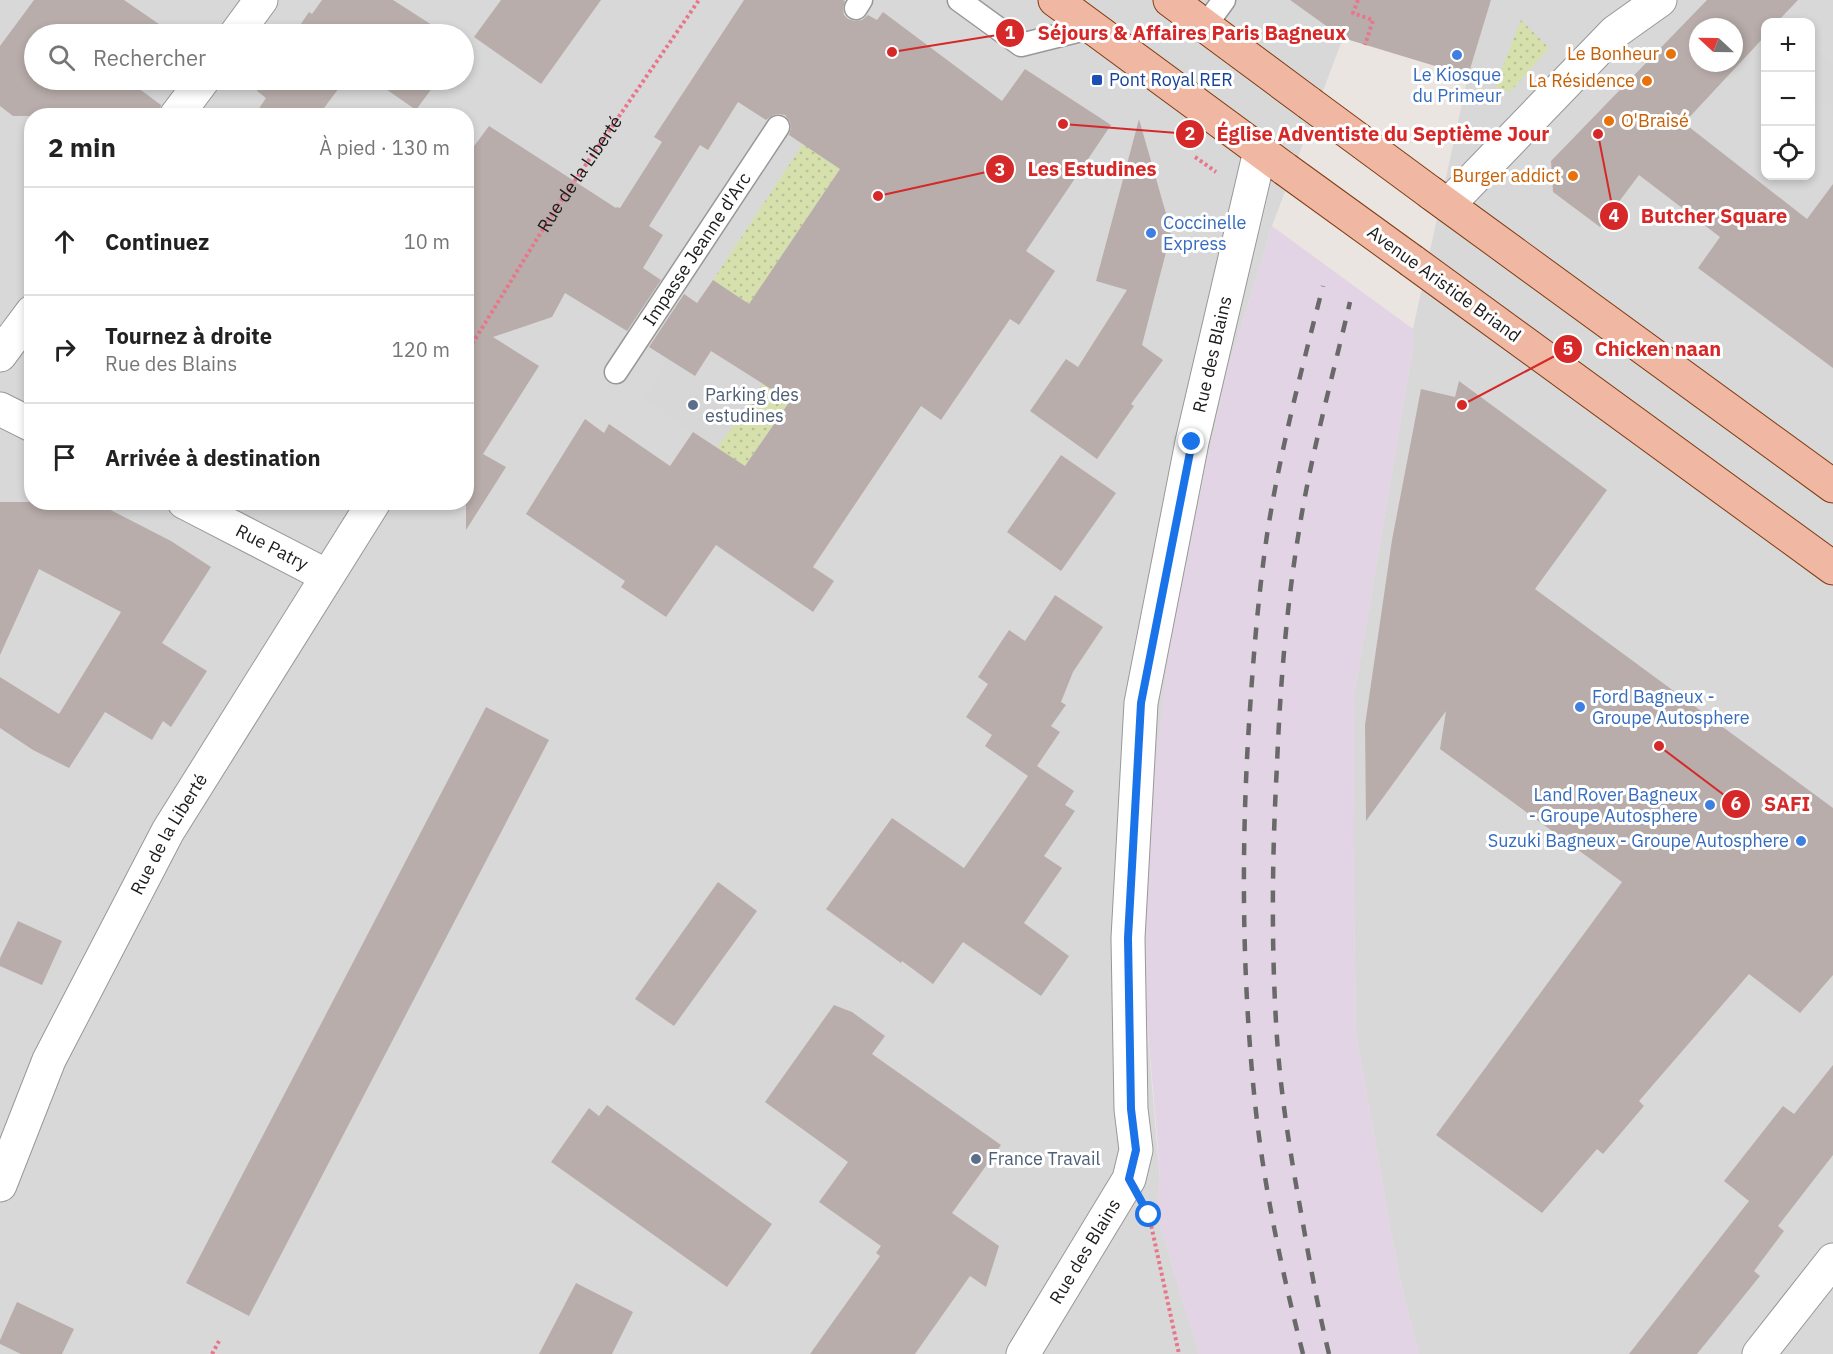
<!DOCTYPE html>
<html lang="fr">
<head>
<meta charset="utf-8">
<style>
  :root { --surface:#fff; --page:#f6f6f6; --text:#222; --muted:#767676; --line:#e0e0e0 }
  body { margin:0; font-family:"IBM Plex Sans",sans-serif; background:var(--page); color:var(--text) }
  .controls { position:absolute; right:18px; top:18px; display:grid; overflow:hidden; border-radius:12px; box-shadow:0 3px 9px #0003 }
  .controls button { width:54px; height:54px; display:grid; place-items:center; padding:0; border:0; border-bottom:2px solid var(--line); background:var(--surface); color:var(--text); font:30px sans-serif }
  .compass { position:absolute; left:1689px; top:18px; width:54px; height:54px; border-radius:50%; background:var(--surface); box-shadow:0 3px 9px #0003; rotate:292deg }
  .stop { position:absolute; width:18px; height:18px; margin:-14px; border:4px solid #1a73e8; border-radius:50%; background:#fff }
  .stop.end { background:#1a73e8; border-color:#fff; box-shadow:0 2px 6px #0008 }
  .list { margin:0; padding:0; list-style:none }
  h2 { display:flex; justify-content:space-between; align-items:center; height:78px; margin:0; padding:0 24px; font-size:26px }
  h2 small { font-size:20px; font-weight:400; color:var(--muted) }
  .list li { display:grid; grid-template-columns:39px 1fr auto; gap:18px; align-items:center; box-sizing:border-box; height:108px; padding:0 24px; border-top:2px solid var(--line) }
  .list b { display:block; font-size:22px; white-space:nowrap }
  .list p { margin:0; font-size:20px; white-space:nowrap; color:var(--muted) }
  .list em { font-size:20px; font-style:normal; color:var(--muted) }
  .icon { flex:none; width:33px; height:33px; fill:none; stroke:currentColor; stroke-width:2; stroke-linecap:round; stroke-linejoin:round }
  .map { position:relative; flex:none; width:1833px; height:1354px; overflow:hidden }
  .search { position:absolute; background:var(--surface); box-shadow:0 3px 9px #0003; left:24px; top:24px; width:450px; height:66px; display:flex; align-items:center; gap:15px; box-sizing:border-box; padding:0 21px; border-radius:33px; color:var(--muted); font-size:22px }
  .panel { position:absolute; background:var(--surface); box-shadow:0 3px 9px #0003; left:24px; top:108px; width:450px; height:402px; border-radius:24px }
  .map>svg:first-child { display:block }
</style>
</head>
<body>
<div class="map">
<svg width="1833" height="1354" viewBox="0 0 1833 1354">
  <defs>
    <pattern id="grass-dots" width="8" height="8" patternUnits="userSpaceOnUse" patternTransform="scale(1.5)"><rect width="8" height="8" fill="#d5e0ad"/><path d="M2 2h.1M6 6h.1" fill="none" stroke="#b6c094" stroke-width="1.8" stroke-linecap="round"/></pattern>
  </defs>
  <rect width="100%" height="100%" fill="#ebe5e2"/>
  <!-- residential -->
  <g fill="#d9d8d8" fill-rule="evenodd">
    <path d="M 0,0 L 1290,0 L 1343,38 L 1272,226 L 1227,373 L 1179,586 L 1144,992 L 1160,1180 L 1157,1215 L 1199,1354 L 0,1354 ZM 34,34 L 464,34 L 464,80 L 34,80 ZM 32,116 L 466,116 L 466,502 L 32,502 Z"/>
    <path d="M 1491,0 L 1833,0 L 1833,1354 L 1419,1354 L 1402,1288 L 1390,1227 L 1356,1033 L 1353,838 L 1354,695 L 1413,348 L 1413,329 L 1468,76 ZM 1766,22 L 1810,22 L 1810,176 L 1766,176 ZM 1698,27 L 1734,27 L 1734,63 L 1698,63 Z"/>
  </g>
  <!-- railway -->
  <path fill="#e2d4e4" d="M 1272,226 L 1413,329 L 1413,348 L 1354,695 L 1353,838 L 1356,1033 L 1390,1227 L 1402,1288 L 1419,1354 L 1199,1354 L 1157,1215 L 1160,1180 L 1158,1147 L 1142,963 L 1150,819 L 1155,761 L 1172,628 L 1179,586 L 1227,373 Z"/>
  <!-- grass -->
  <g fill="url(#grass-dots)">
    <path d="M 1521,20 L 1549,48 L 1510,92 L 1495,86 Z"/>
    <path d="M 803,144 L 840,169 L 749,304 L 713,280 Z"/>
    <path d="M 763,383 L 789,402 L 745,466 L 717,448 Z"/>
  </g>
  <!-- parking -->
  <g fill="#d7d7d7">
    <path d="M 1810,44 L 1833,65 L 1833,114 L 1811,93 Z"/>
    <path d="M 667,358 L 741,411 L 717,448 L 645,399 Z"/>
  </g>
  <!-- building -->
  <g fill="#b8adab" fill-rule="evenodd">
    <path d="M 34,0 L 124,0 L 172,33 L 171,34 L 34,34 L 34,80 L 138,80 L 134,85 L 161,105 L 158,116 L 13,116 L 0,106 L 0,46 Z"/>
    <path d="M 322,0 L 393,0 L 446,34 L 294,34 L 309,12 L 312,14 Z"/>
    <path d="M 501,0 L 601,0 L 541,84 L 474,37 Z"/>
    <path d="M 744,0 L 843,0 L 845,1 L 843,8 L 844,15 L 848,19 L 855,21 L 862,20 L 868,15 L 877,20 L 883,12 L 1002,101 L 1025,69 L 1111,125 L 1026,251 L 1055,271 L 1019,325 L 1010,319 L 941,420 L 921,406 L 813,567 L 834,581 L 813,612 L 716,545 L 666,617 L 621,587 L 625,581 L 526,514 L 585,419 L 604,433 L 609,424 L 670,466 L 693,432 L 745,466 L 790,401 L 711,351 L 695,376 L 649,347 L 684,294 L 697,303 L 713,280 L 749,304 L 840,169 L 789,135 L 791,128 L 790,122 L 785,115 L 778,114 L 773,115 L 766,120 L 738,102 L 708,150 L 700,145 L 649,226 L 663,235 L 643,268 L 661,280 L 627,331 L 565,293 L 552,317 L 493,337 L 539,366 L 483,454 L 506,467 L 466,530 L 466,157 L 489,126 L 616,208 L 617,207 L 620,208 L 662,142 L 654,137 Z"/>
    <path d="M 1290,0 L 1491,0 L 1468,76 L 1343,38 Z"/>
    <path d="M 1707,0 L 1798,0 L 1777,22 L 1766,22 L 1766,35 L 1684,123 L 1807,219 L 1833,184 L 1833,368 L 1698,268 L 1720,237 L 1639,175 L 1600,227 L 1553,192 L 1551,161 ZM 1698,27 L 1734,27 L 1734,63 L 1698,63 Z"/>
    <path d="M 265,80 L 345,80 L 318,116 L 254,116 L 266,98 L 257,91 Z"/>
    <path d="M 373,80 L 438,80 L 416,110 Z"/>
    <path d="M 1139,119 L 1167,217 L 1167,232 L 1171,233 L 1142,345 L 1163,360 L 1131,404 L 1134,406 L 1097,459 L 1030,411 L 1066,359 L 1078,367 L 1127,290 L 1096,281 Z"/>
    <path d="M 1459,381 L 1607,490 L 1535,589 L 1833,808 L 1833,975 L 1800,1013 L 1749,974 L 1639,1101 L 1644,1106 L 1603,1154 L 1597,1149 L 1542,1213 L 1436,1135 L 1622,882 L 1440,749 L 1446,711 L 1366,821 L 1365,725 L 1392,540 L 1421,389 L 1455,397 Z"/>
    <path d="M 1061,455 L 1116,493 L 1061,571 L 1007,532 Z"/>
    <path d="M 0,502 L 95,502 L 171,541 L 211,567 L 162,643 L 207,671 L 171,727 L 163,721 L 152,740 L 105,712 L 69,768 L 33,750 L 0,728 L 0,677 L 59,714 L 121,612 L 39,569 L 0,655 Z"/>
    <path d="M 1055,595 L 1103,627 L 1073,672 L 1061,702 L 1066,705 L 1051,726 L 1060,732 L 1037,766 L 1074,791 L 1065,805 L 1075,811 L 1044,856 L 1062,868 L 1024,923 L 1069,956 L 1041,996 L 963,942 L 933,984 L 902,961 L 901,963 L 826,909 L 892,818 L 964,868 L 1028,776 L 985,746 L 992,735 L 966,717 L 988,684 L 978,677 L 1009,630 L 1025,641 Z"/>
    <path d="M 486,707 L 549,740 L 249,1316 L 186,1283 Z"/>
    <path d="M 718,882 L 757,911 L 674,1026 L 635,999 Z"/>
    <path d="M 18,921 L 62,941 L 42,985 L 0,966 L 0,958 Z"/>
    <path d="M 834,1005 L 852,1012 L 885,1036 L 872,1054 L 1001,1145 L 952,1213 L 999,1246 L 986,1287 L 970,1276 L 915,1354 L 810,1354 L 880,1256 L 876,1253 L 881,1246 L 819,1202 L 848,1162 L 765,1102 Z"/>
    <path d="M 1833,1065 L 1833,1155 L 1778,1226 L 1784,1231 L 1754,1271 L 1760,1276 L 1697,1354 L 1629,1354 L 1749,1201 L 1724,1181 L 1783,1106 L 1794,1114 Z"/>
    <path d="M 607,1105 L 772,1224 L 727,1287 L 551,1162 L 589,1108 L 599,1116 Z"/>
    <path d="M 576,1283 L 633,1312 L 612,1354 L 539,1354 Z"/>
    <path d="M 17,1302 L 74,1329 L 62,1354 L 21,1354 L 0,1344 L 0,1340 Z"/>
  </g>
  <g fill="none" stroke-linecap="round" stroke-linejoin="round">
    <defs>
      <g id="lane">
        <path d="M 959,0 L 1021,45 L 1093,27"/>
        <path d="M 856,8 L 861,0"/>
        <path d="M 1205,26 L 1224,0"/>
        <path id="s2" d="M 616,372 L 778,127"/>
      </g>
      <g id="street">
        <path d="M 236,34 L 261,0"/>
        <path d="M 176,116 L 203,80"/>
        <path d="M 1448,205 L 1615,32 L 1660,0"/>
        <path d="M 0,355 L 32,312"/>
        <path d="M 0,409 L 32,425"/>
        <path id="s3" d="M 184,502 L 327,576"/>
        <path id="s4" d="M 0,1185 L 49,1060 L 168,831 L 374,502"/>
        <path id="s5" d="M 1023,1354 L 1129,1179 L 1136,1150 L 1131,1109 L 1128,938 L 1141,703 L 1192,442 L 1260,151"/>
        <path d="M 1759,1354 L 1833,1260"/>
      </g>
      <g id="primary">
        <path d="M 1055,0 L 1285,169"/>
        <path d="M 1170,0 L 1309,103"/>
        <path d="M 1431,193 L 1833,486"/>
        <path d="M 1412,261 L 1833,568"/>
      </g>
    </defs>
    <!-- lane casing -->
    <use href="#lane" stroke="#989898" stroke-width="25"/>
    <!-- street casing -->
    <use href="#street" stroke="#989898" stroke-width="35"/>
    <!-- primary casing -->
    <use href="#primary" stroke="#813c11" stroke-width="35"/>
    <!-- path -->
    <g stroke="#e8768a" stroke-width="4" stroke-dasharray="3 3" stroke-linecap="butt">
      <path d="M 1358,0 L 1353,13 L 1373,20 L 1365,45"/>
      <path d="M 1195,157 L 1216,172"/>
      <path id="s1" d="M 466,354 L 556,208 L 699,0"/>
      <path d="M 1150,1220 L 1179,1354"/>
      <path d="M 212,1354 L 219,1341"/>
    </g>
    <!-- lane -->
    <use href="#lane" stroke="#fff" stroke-width="22"/>
    <!-- street -->
    <use href="#street" stroke="#fff" stroke-width="33"/>
    <!-- primary -->
    <use href="#primary" stroke="#f0b8a2" stroke-width="33"/>
    <!-- rail -->
    <g stroke="#696969" stroke-width="4.5" stroke-dasharray="12 12" stroke-linecap="butt">
      <path d="M 1303,1354 C 1282,1272 1264,1188 1255,1103 C 1242,977 1241,850 1249,724 C 1253,661 1258,597 1267,535 C 1280,451 1302,368 1323,286"/>
      <path d="M 1329,1354 C 1318,1309 1310,1264 1302,1218 C 1291,1158 1281,1098 1277,1038 C 1271,948 1272,856 1277,765 C 1280,689 1286,612 1298,537 C 1310,458 1332,379 1350,302"/>
    </g>
    <defs>
      <g id="primary-bridge">
        <path d="M 1309,103 L 1431,193"/>
        <path d="M 1285,169 L 1412,261"/>
      </g>
    </defs>
    <!-- primary-bridge casing -->
    <use href="#primary-bridge" stroke="#813c11" stroke-width="35" stroke-linecap="butt"/>
    <!-- primary-bridge -->
    <use href="#primary-bridge" stroke="#f0b8a2" stroke-width="33"/>
  </g>
  <g fill="none" stroke-linecap="round" stroke-linejoin="round">
    <!-- route -->
    <path stroke="#1a73e8" stroke-width="8" d="M 1149,1215 L 1129,1179 L 1136,1150 L 1131,1109 L 1128,938 L 1141,703 L 1192,442"/>
  </g>
  <!-- markers -->
  <g fill="#e8710a" stroke="#fff" stroke-width="2">
    <circle cx="1671" cy="54" r="6"/>
    <circle cx="1647" cy="81" r="6"/>
    <circle cx="1609" cy="121" r="6"/>
    <circle cx="1573" cy="176" r="6"/>
  </g>
  <g fill="#3f7fe0" stroke="#fff" stroke-width="2">
    <circle cx="1457" cy="55" r="6"/>
    <circle cx="1151" cy="233" r="6"/>
    <circle cx="1580" cy="707" r="6"/>
    <circle cx="1710" cy="805" r="6"/>
    <circle cx="1801" cy="841" r="6"/>
  </g>
  <rect fill="#1a4fb4" stroke="#fff" stroke-width="2" x="1091" y="74" width="12" height="12" rx="3"/>
  <g fill="#5c6f8a" stroke="#fff" stroke-width="2">
    <circle cx="693" cy="405" r="6"/>
    <circle cx="976" cy="1159" r="6"/>
  </g>
  <g text-anchor="middle" stroke-width="6" stroke-linejoin="round" paint-order="stroke">
    <!-- food labels -->
    <g font-size="18" fill="#c56008" stroke="#fff" text-anchor="end">
      <text x="1659" y="60">Le Bonheur</text>
      <text x="1635" y="87">La Résidence</text>
      <text x="1621" y="127" text-anchor="start">O'Braisé</text>
      <text x="1561" y="182">Burger addict</text>
    </g>
    <!-- shop labels -->
    <g font-size="18" fill="#366cbe" stroke="#fff" text-anchor="start">
      <text x="1457" y="81" text-anchor="middle">Le Kiosque<tspan x="1457" dy="21">du Primeur</tspan></text>
      <text x="1163" y="229">Coccinelle<tspan x="1163" dy="21">Express</tspan></text>
      <text x="1592" y="703">Ford Bagneux -<tspan x="1592" dy="21">Groupe Autosphere</tspan></text>
      <text x="1698" y="801" text-anchor="end">Land Rover Bagneux<tspan x="1698" dy="21">- Groupe Autosphere</tspan></text>
      <text x="1789" y="847" text-anchor="end">Suzuki Bagneux - Groupe Autosphere</text>
    </g>
    <!-- transit labels -->
    <g font-size="18" fill="#164399" stroke="#fff" text-anchor="start">
      <text x="1109" y="86">Pont Royal RER</text>
    </g>
    <!-- street labels -->
    <g font-size="18" fill="#1b1b1b" stroke="#fff">
      <text dy="6" stroke="none"><textPath href="#s1" startOffset="213">Rue de la Liberté</textPath></text>
      <text dy="6" stroke="none"><textPath href="#s2" startOffset="147">Impasse Jeanne d'Arc</textPath></text>
      <text transform="translate(1444 284) rotate(36)" y="6">Avenue Aristide Briand</text>
      <text dy="6" stroke="none"><textPath href="#s5" startOffset="1038">Rue des Blains</textPath></text>
      <text dy="6" stroke="none"><textPath href="#s3" startOffset="99">Rue Patry</textPath></text>
      <text dy="6" stroke="none"><textPath href="#s4" startOffset="390">Rue de la Liberté</textPath></text>
      <text dy="6" stroke="none"><textPath href="#s5" startOffset="120">Rue des Blains</textPath></text>
    </g>
    <!-- service labels -->
    <g font-size="18" fill="#4e5e75" stroke="#fff" text-anchor="start">
      <text x="705" y="401">Parking des<tspan x="705" dy="21">estudines</tspan></text>
      <text x="988" y="1165">France Travail</text>
    </g>
  </g>
  <!-- callouts -->
  <path fill="none" stroke="#d62828" stroke-width="2" d="M892 52L1010 33M1063 124L1190 134M878 196L1000 169M1598 134L1614 216M1462 405L1568 349M1659 746L1736 804"/>
  <g fill="#d62828" stroke="#fff" stroke-width="2">
    <circle cx="892" cy="52" r="6"/>
    <circle cx="1063" cy="124" r="6"/>
    <circle cx="878" cy="196" r="6"/>
    <circle cx="1598" cy="134" r="6"/>
    <circle cx="1462" cy="405" r="6"/>
    <circle cx="1659" cy="746" r="6"/>
    <circle cx="1010" cy="33" r="15"/>
    <circle cx="1190" cy="134" r="15"/>
    <circle cx="1000" cy="169" r="15"/>
    <circle cx="1614" cy="216" r="15"/>
    <circle cx="1568" cy="349" r="15"/>
    <circle cx="1736" cy="804" r="15"/>
  </g>
  <g font-size="18" text-anchor="middle" font-weight="bold" fill="#fff">
    <text x="1010" y="39">1</text>
    <text x="1190" y="140">2</text>
    <text x="1000" y="176">3</text>
    <text x="1614" y="222">4</text>
    <text x="1568" y="355">5</text>
    <text x="1736" y="810">6</text>
  </g>
  <g font-size="20" text-anchor="middle" font-weight="bold" fill="#d62828" stroke="#fff" stroke-width="6" stroke-linejoin="round" paint-order="stroke">
    <text x="1192" y="40">Séjours &amp; Affaires Paris Bagneux</text>
    <text x="1383" y="141">Église Adventiste du Septième Jour</text>
    <text x="1092" y="176">Les Estudines</text>
    <text x="1714" y="223">Butcher Square</text>
    <text x="1658" y="356">Chicken naan</text>
    <text x="1787" y="811">SAFI</text>
  </g>
</svg>
<div class="controls">
<button>+</button>
<button>−</button>
<button><svg class="icon" aria-label="locate" viewBox="0 0 24 24"><circle cx="12" cy="12" r="6"/><path d="M12 2v4M12 18v4M2 12h4M18 12h4"/></svg></button>
</div>
<svg class="compass" viewBox="-18 -18 36 36"><path d="M0-13l5 13h-10z" fill="#e53935"/><path d="M0 13l5-13h-10z" fill="#767676"/></svg>
<div class="stop" style="left:1149px;top:1215px"></div>
<div class="stop end" style="left:1192px;top:442px"></div>
<div class="search"><svg class="icon" aria-label="search" viewBox="0 0 24 24"><circle cx="10" cy="10" r="6"/><path d="M15 15l6 6"/></svg>Rechercher</div>
<section class="panel">
<h2>2 min<small>À pied · 130 m</small></h2>
<ul class="list">
<li><svg class="icon" aria-label="ahead" viewBox="0 0 24 24"><path d="M12 20V5M6 11l6-6 6 6"/></svg><div><b>Continuez</b></div><em>10 m</em></li>
<li><svg class="icon" aria-label="right" viewBox="0 0 24 24"><path d="M7 20v-9h11M14 6l5 5-5 5"/></svg><div><b>Tournez à droite</b><p>Rue des Blains</p></div><em>120 m</em></li>
<li><svg class="icon" aria-label="arrive" viewBox="0 0 24 24"><path d="M6 21V4h12l-3 4 3 4H6"/></svg><div><b>Arrivée à destination</b></div></li>
</ul>
</section>
</div>
</body>
</html>
